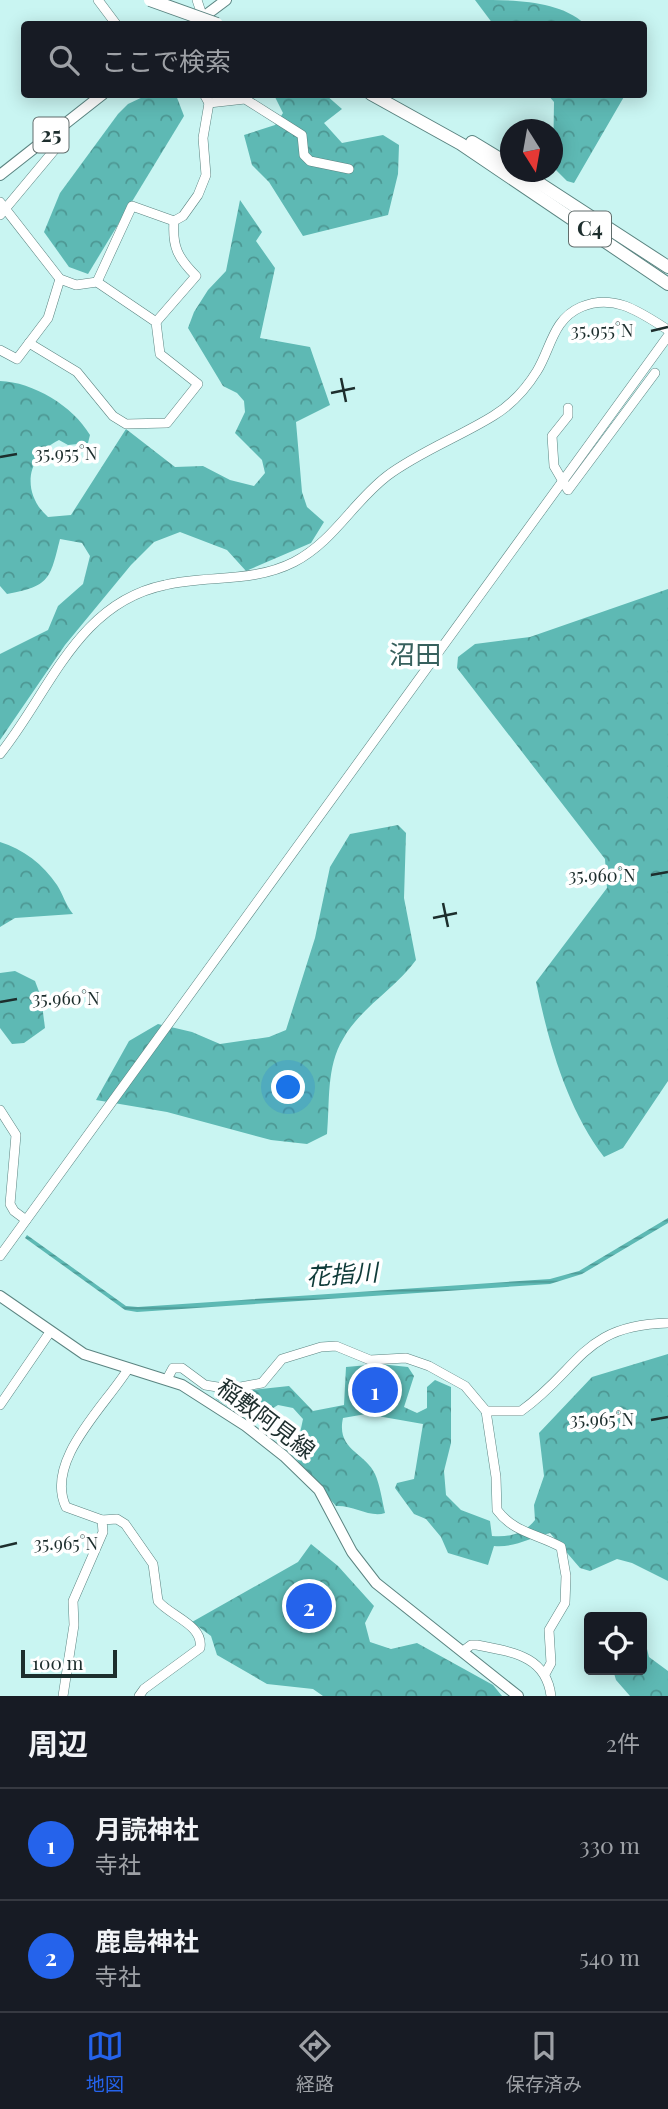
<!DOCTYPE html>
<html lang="ja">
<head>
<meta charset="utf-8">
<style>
  :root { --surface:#171b24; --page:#242831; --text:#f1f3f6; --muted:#9ea1a6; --line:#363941; --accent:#2563eb }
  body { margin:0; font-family:"Playfair Display","Noto Sans JP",serif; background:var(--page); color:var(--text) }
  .controls { position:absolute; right:21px; bottom:21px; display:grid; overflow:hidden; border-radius:7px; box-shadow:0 4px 18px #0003 }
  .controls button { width:63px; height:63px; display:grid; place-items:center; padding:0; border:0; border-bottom:2px solid var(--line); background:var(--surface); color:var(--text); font:35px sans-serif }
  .compass { position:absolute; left:500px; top:119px; width:63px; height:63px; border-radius:50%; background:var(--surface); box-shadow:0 4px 18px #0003; rotate:169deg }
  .scale { position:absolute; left:21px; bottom:18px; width:96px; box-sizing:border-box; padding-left:7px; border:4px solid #1d2e2d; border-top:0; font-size:19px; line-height:24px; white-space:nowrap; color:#1d2e2d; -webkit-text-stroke:5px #fff; paint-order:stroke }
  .you { position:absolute; left:289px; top:1088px; width:24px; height:24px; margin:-18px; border:5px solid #fff; border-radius:50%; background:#1a73e8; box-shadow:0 0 0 10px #1a73e833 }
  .badge { display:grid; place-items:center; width:46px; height:46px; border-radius:50%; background:var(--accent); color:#fff; font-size:23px; font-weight:700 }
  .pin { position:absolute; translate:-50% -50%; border:4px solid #fff; box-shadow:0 2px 7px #0006 }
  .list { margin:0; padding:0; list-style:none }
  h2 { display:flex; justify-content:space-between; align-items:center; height:91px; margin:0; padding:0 28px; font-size:30px }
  h2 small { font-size:23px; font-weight:400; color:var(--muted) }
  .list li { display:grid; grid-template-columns:46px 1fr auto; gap:21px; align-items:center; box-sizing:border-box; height:112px; padding:0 28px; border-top:2px solid var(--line) }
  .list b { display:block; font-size:26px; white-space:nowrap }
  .list p { margin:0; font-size:23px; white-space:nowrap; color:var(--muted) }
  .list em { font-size:23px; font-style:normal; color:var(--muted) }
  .icon { flex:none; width:38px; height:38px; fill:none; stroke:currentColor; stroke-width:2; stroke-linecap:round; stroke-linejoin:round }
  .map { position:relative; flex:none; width:668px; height:1696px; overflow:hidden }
  .search { position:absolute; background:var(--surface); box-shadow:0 4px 18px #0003; left:21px; right:21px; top:21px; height:77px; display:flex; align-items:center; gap:18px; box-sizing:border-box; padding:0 24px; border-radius:7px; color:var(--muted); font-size:26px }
  .sheet { height:315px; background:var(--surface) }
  nav { display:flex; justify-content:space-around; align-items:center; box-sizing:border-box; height:98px; border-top:2px solid var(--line); background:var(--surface); font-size:19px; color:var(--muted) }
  nav a { display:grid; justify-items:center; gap:4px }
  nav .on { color:var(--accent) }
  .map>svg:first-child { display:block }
</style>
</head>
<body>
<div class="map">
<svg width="668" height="1696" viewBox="0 0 668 1696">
  <defs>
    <pattern id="forest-crowns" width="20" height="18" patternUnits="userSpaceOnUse" patternTransform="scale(1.75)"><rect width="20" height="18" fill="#5eb9b4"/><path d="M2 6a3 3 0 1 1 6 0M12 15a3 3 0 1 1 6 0" fill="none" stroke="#4d9793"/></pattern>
    <pattern id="water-rules" width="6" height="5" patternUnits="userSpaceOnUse" patternTransform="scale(1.75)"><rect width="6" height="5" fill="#5db9b4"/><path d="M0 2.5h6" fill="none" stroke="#4c9793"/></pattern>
  </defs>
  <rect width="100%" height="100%" fill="#c9f5f2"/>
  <!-- forest -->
  <g fill="url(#forest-crowns)">
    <path d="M 475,0 C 514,0 558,0 585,24 L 493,24 Z"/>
    <path d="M 147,95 L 176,95 L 184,116 L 88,274 L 69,267 L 44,232 L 60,193 L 118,114 L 128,104 Z"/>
    <path d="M 274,95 L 326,95 L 342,109 L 324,123 L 342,143 L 383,135 L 399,145 L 398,174 L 388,215 L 303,236 L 269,182 L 252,165 L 244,135 L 275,125 L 283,113 Z"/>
    <path d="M 548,95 L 625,95 L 574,183 L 567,181 L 553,167 L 554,102 Z"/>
    <path d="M 240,200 L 262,232 L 256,241 L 275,268 L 260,338 L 310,347 L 330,405 L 296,422 L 302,492 L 307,507 L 324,522 L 311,543 L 246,571 L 227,550 L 180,532 L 154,542 L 131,565 L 65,645 L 0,740 L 0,654 L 48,630 L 58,606 L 83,584 L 90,556 L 82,543 L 60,539 C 50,579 50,586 7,594 L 0,586 L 0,381 C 33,382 73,406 90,435 L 88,443 L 68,445 L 59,440 C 26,456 21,493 48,517 L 71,515 L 126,429 L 175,467 L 203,466 L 230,480 L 254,486 L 265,473 L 262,460 L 235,433 L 245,412 L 244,401 L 237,393 L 223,386 L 188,328 L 194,312 L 208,290 L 226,271 Z"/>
    <path d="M 668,589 L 668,1081 L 623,1148 L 604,1157 C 567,1109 548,1041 536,982 L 607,888 L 605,859 L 457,668 L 458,657 L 475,644 L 530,637 Z"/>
    <path d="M 398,825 L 406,833 L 404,898 L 416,960 C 395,989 360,1008 343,1039 C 326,1067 330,1102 327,1134 L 307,1144 L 271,1140 L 167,1112 L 96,1100 L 129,1041 L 158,1024 L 192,1032 L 220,1044 L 269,1037 L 286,1030 L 315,938 L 330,867 L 350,834 Z"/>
    <path d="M 0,842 C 23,849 43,864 57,885 C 63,894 65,904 73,914 L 15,918 L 0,927 Z"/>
    <path d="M 15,971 L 35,981 L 41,997 L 45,1028 L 24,1043 L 12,1044 L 0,1028 L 0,973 Z"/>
    <path d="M 668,1354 L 668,1581 L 632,1563 L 617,1559 L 590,1571 L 580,1568 L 550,1533 C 530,1538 513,1548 494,1546 L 488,1565 L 448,1553 L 441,1537 L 426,1519 L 414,1514 L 395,1488 L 397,1483 L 414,1479 L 423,1424 L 366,1414 L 343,1418 C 336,1450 365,1452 375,1474 C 380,1485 382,1500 385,1513 C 370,1518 353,1505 336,1506 L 300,1464 L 295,1457 L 303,1419 L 293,1408 L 278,1405 C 251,1423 241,1415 216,1399 L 215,1394 L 289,1386 L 313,1411 L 344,1405 L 346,1367 L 380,1364 L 408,1367 L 414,1376 L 404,1407 L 417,1413 L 427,1408 L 427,1387 L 435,1380 L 451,1387 L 451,1443 L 444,1471 L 446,1495 L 461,1510 L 490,1521 L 492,1536 C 509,1537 523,1535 535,1520 L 534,1505 L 544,1476 L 539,1433 L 592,1377 Z"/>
    <path d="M 311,1544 L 338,1566 L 374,1606 L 365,1623 L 370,1642 L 391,1649 L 417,1643 L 493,1685 L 502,1696 L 323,1696 L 313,1689 L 267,1684 L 217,1655 L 211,1636 L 192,1622 L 298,1562 Z"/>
    <path d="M 644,1637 L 649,1657 L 668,1671 L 668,1696 L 630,1696 L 616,1680 L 613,1670 L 642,1670 L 642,1638 Z"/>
  </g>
  <!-- water -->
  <path fill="url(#water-rules)" d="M 668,1218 L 668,1223 L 582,1274 L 550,1284 L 137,1312 L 125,1310 L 25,1238 L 27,1235 L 126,1306 L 138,1307 L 550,1279 L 579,1271 Z"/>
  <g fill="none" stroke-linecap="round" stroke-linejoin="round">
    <defs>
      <g id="minor">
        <path d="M 98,0 L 116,24"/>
        <path d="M 197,0 L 203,18"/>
        <path d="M 204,94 L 209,103 L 245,99 L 302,135 L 304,155 L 310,161 L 349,169"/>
        <path d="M 0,202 L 60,279 L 76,285 L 97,282 L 156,322 L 160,354 L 198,384 L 167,423 L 126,424 L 113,416 L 77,372 L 29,343"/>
        <path d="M 0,215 L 56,148 L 54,132"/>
        <path d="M 97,282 L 132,206 L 174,221"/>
        <path d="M 156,322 L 196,276 C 178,258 172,247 174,221 L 183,216 L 198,195 L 206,175 L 203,138 L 209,103"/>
        <path d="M 0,350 L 17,359 L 48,318 L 60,279"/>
        <path d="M 568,408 L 568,416 L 552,436 L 554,466 L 568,490 L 655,373"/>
        <path d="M 0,754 C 50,692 77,603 165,585 C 208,575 253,583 294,562 C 334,541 352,503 387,476 C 419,452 459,437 493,416 C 511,405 526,389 537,371 C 551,348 553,319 581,307 C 614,293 640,312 668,330"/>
        <path d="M 0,1110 L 16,1135 L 10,1204 L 14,1211 L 26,1220"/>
        <path d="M 0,1256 L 668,336"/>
        <path d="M 128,1369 C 106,1405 44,1461 66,1507 L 102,1520 L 117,1519 L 125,1524 L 153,1564 L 158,1601 C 170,1616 204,1625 200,1648 L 144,1689 L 139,1696"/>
        <path d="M 167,1379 L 173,1368 L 182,1368 L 205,1385 L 230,1389 L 262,1383 L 282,1359 L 321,1347 L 336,1346 L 370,1360 L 406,1358 L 429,1366 L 465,1386 L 486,1411 L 496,1477 L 497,1510 C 514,1533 538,1534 561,1547 L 566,1576 L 565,1603 L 549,1630 L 551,1663 L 545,1674"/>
        <path d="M 0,1405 L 50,1332"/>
        <path d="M 486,1411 L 521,1411 C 581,1368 582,1325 668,1323"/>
        <path d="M 463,1651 L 471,1645 L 477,1645 C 511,1652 546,1655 551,1696"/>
        <path d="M 63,1696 L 74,1625 L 73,1601 L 103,1532 L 102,1520"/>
      </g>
      <g id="major">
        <path d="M 194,24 L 226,0"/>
        <path d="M 0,175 L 103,94"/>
        <path d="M 0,1296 L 84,1354 L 182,1385 L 246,1426 L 284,1456 L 319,1490 L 352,1552 L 376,1583 L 518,1696"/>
      </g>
      <g id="highway">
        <path d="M 371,94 L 461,144 L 668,284"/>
        <path d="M 472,142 L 510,165"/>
        <path d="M 522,172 L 668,267"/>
      </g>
    </defs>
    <!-- minor casing -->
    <use href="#minor" stroke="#5b8481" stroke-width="10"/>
    <!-- major casing -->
    <use href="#major" stroke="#5b8481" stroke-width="12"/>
    <!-- highway casing -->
    <use href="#highway" stroke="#5b8481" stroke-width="14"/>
    <!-- minor -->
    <use href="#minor" stroke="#fff" stroke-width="9"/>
    <!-- major -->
    <use href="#major" stroke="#fff" stroke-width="10"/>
    <!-- highway -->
    <use href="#highway" stroke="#fff" stroke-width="12"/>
    <defs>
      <path id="highway-bridge" d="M 150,0 L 217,24"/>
    </defs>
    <!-- highway-bridge casing -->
    <use href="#highway-bridge" stroke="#5b8481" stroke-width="14" stroke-linecap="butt"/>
    <!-- highway-bridge -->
    <use href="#highway-bridge" stroke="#fff" stroke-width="12"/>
  </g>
  <!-- ticks -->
  <path fill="none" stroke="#1d2e2d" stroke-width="2.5" d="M 651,331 L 668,327M 341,378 L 346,402M 331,393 L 355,388M 0,457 L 17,454M 651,875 L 668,872M 443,903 L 448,927M 433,918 L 457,913M 0,1002 L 17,999M 651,1420 L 668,1417M 0,1547 L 17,1543"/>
  <g text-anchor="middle" stroke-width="7" stroke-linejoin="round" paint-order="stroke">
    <!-- shield labels -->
    <g fill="#fff" stroke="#616d6c" stroke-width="2">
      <rect x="33.5" y="117.5" width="35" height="35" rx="5"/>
      <rect x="569" y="211.5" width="42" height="35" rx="5"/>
    </g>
    <g font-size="21" font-weight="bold" fill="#1d2e2d">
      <text x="51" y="142">25</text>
      <text x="590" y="236">C4</text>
    </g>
    <!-- street labels -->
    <g font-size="23" fill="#1d2e2d" stroke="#fff">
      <text transform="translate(266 1419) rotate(37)" y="8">稲敷阿見線</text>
    </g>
    <!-- water labels -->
    <g font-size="24" font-style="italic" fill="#0f3b39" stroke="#fff">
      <text transform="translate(342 1275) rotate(-4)" y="8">花指川</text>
    </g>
    <!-- quarter labels -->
    <g font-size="26" fill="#37605d" stroke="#fff">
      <text x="415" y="664">沼田</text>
    </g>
  </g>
  <g font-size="18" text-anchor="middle" fill="#1d2e2d" stroke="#fff" stroke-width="7" stroke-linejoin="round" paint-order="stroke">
    <text x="602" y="337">35.955°N</text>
    <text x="66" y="460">35.955°N</text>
    <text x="602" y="882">35.960°N</text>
    <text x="66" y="1005">35.960°N</text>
    <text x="602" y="1426">35.965°N</text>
    <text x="66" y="1550">35.965°N</text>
  </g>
</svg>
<div class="controls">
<button><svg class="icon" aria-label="locate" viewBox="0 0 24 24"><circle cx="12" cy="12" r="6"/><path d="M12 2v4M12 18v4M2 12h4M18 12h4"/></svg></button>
</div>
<svg class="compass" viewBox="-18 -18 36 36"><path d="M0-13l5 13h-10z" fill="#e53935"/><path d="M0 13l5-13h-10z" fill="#9ea1a6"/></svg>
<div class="scale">100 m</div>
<div class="you"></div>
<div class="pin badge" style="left:375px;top:1390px">1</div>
<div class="pin badge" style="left:309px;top:1606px">2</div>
<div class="search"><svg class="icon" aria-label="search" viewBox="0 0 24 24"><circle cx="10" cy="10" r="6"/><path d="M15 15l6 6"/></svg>ここで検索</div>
</div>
<section class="sheet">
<h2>周辺<small>2件</small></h2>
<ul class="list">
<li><span class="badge">1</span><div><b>月読神社</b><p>寺社</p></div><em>330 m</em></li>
<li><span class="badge">2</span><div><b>鹿島神社</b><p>寺社</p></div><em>540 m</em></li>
</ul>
</section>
<nav>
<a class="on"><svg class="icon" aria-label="map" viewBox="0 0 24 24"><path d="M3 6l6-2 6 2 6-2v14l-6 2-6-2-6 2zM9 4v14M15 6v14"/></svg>地図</a>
<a><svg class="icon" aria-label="directions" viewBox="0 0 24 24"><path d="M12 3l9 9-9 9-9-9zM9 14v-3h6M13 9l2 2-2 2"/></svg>経路</a>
<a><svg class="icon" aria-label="saved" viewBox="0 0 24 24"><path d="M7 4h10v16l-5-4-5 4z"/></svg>保存済み</a>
</nav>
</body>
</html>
